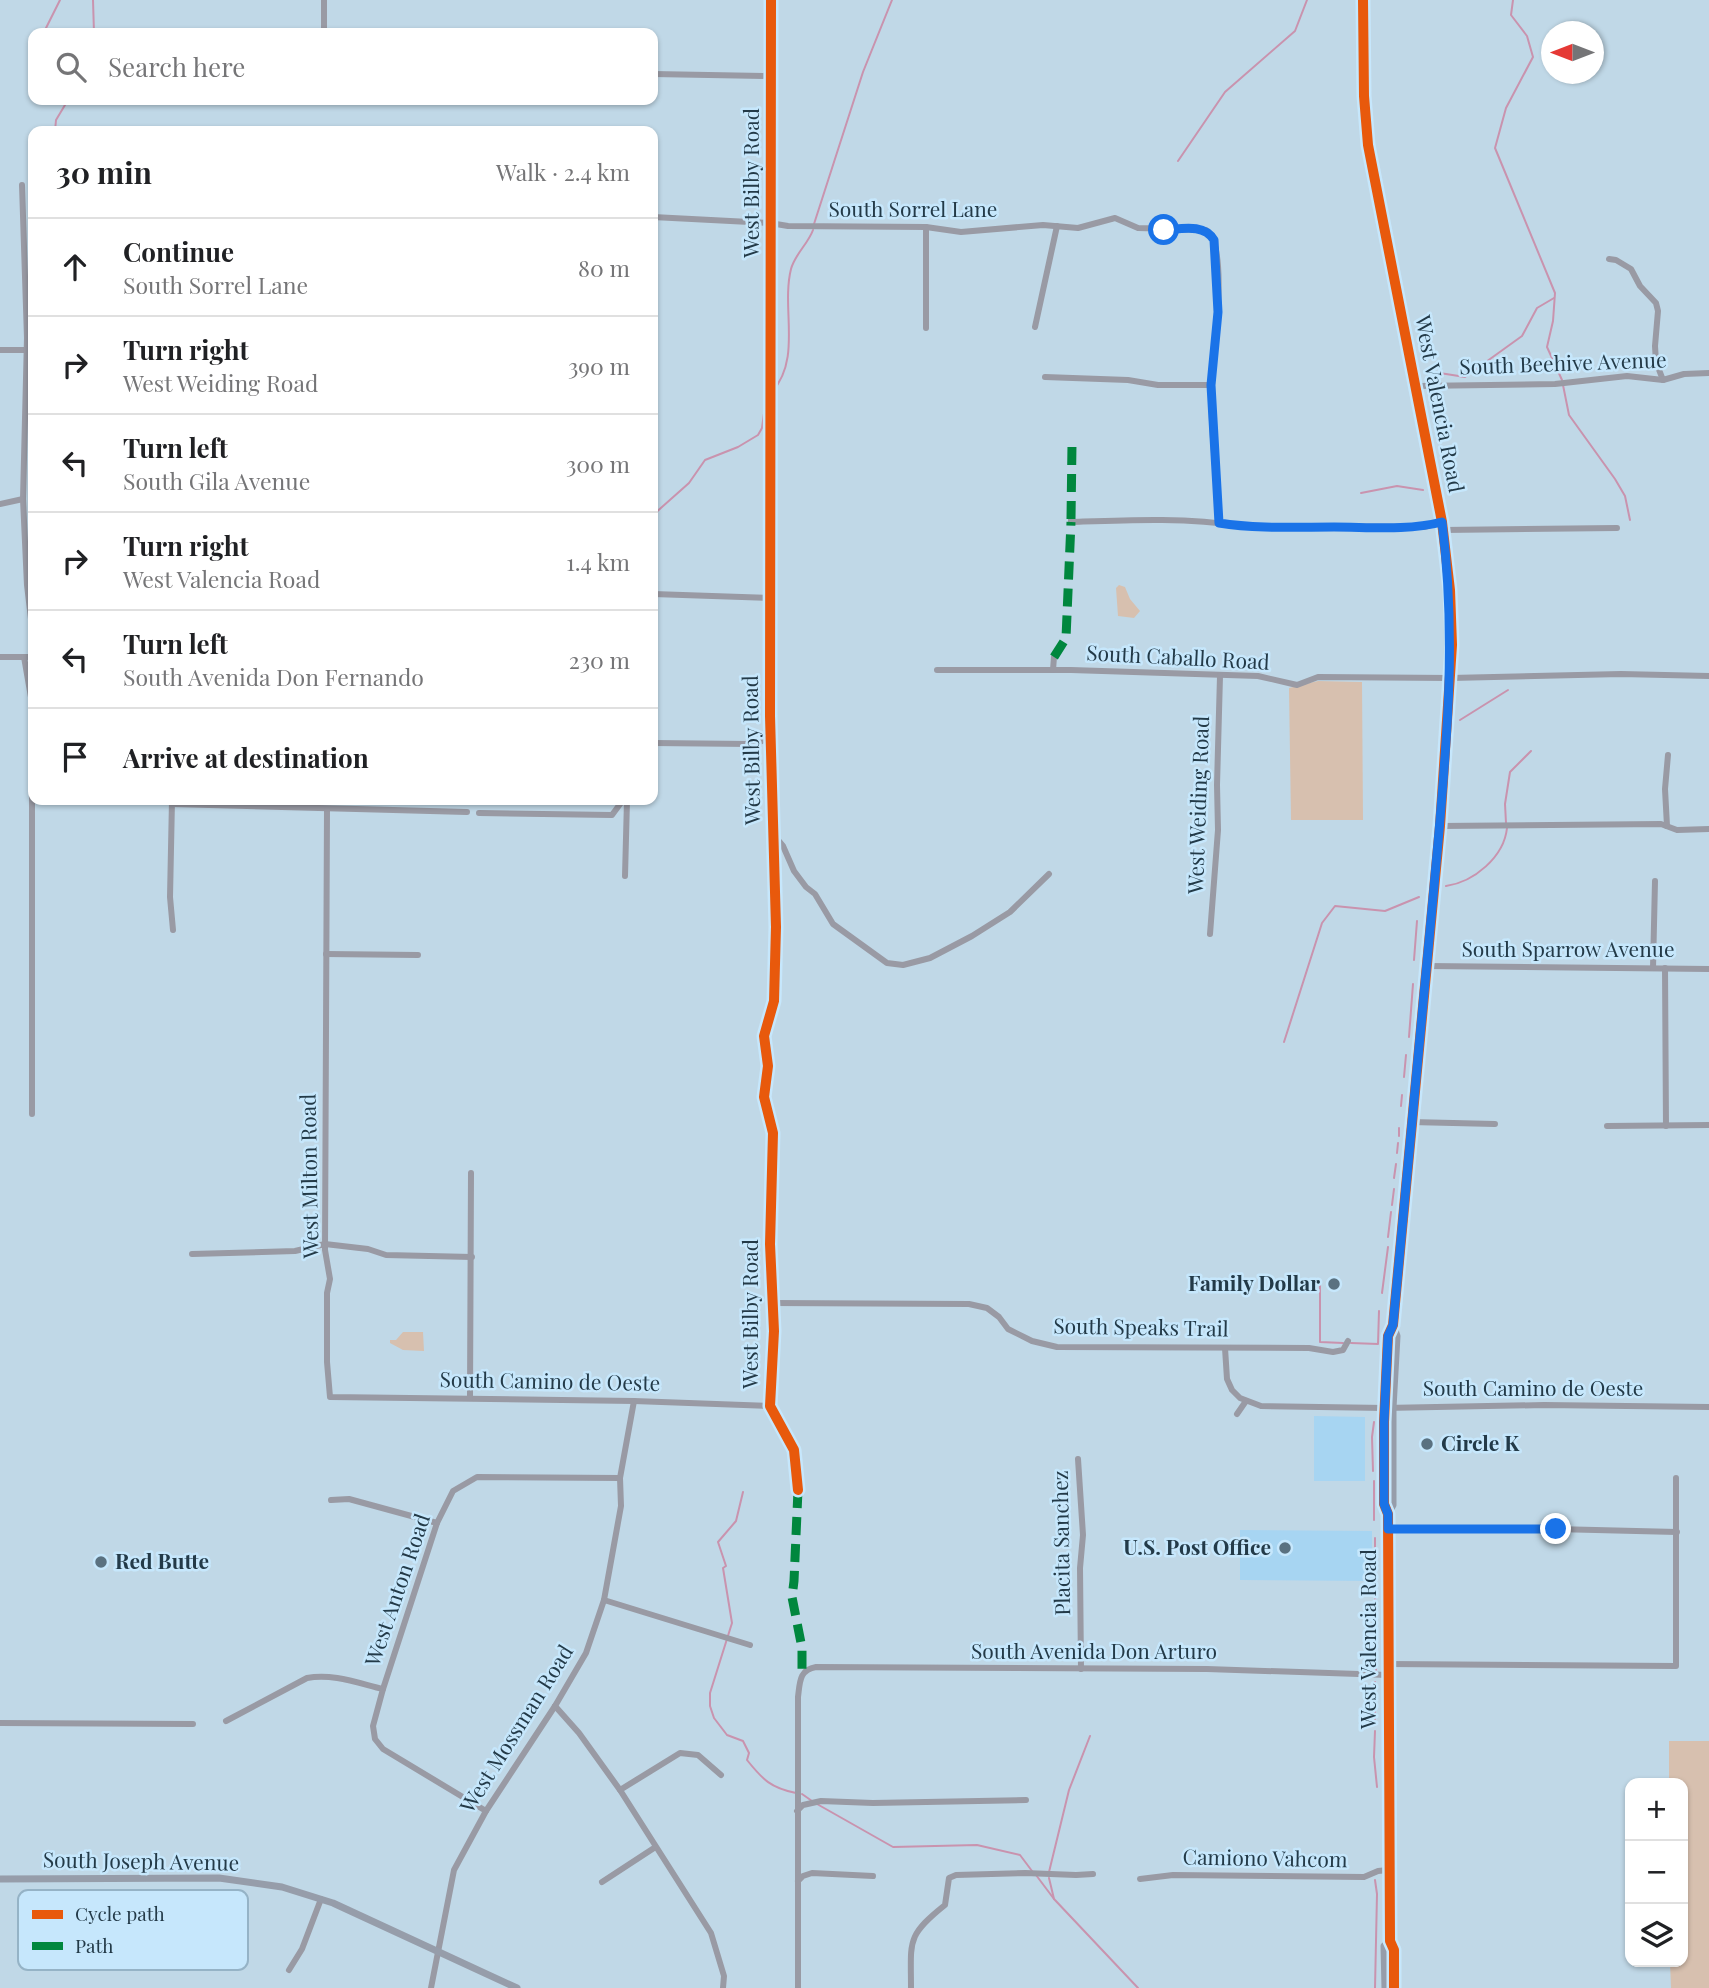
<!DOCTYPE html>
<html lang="en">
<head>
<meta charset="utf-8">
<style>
  :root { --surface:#fff; --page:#f6f6f6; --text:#202124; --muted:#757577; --line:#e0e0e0 }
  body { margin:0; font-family:"Playfair Display",serif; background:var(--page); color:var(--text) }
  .controls { position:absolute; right:21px; bottom:21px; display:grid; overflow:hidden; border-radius:14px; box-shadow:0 2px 5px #0004 }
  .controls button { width:63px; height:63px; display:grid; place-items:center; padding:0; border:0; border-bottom:2px solid var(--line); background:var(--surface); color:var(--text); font:35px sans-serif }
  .compass { position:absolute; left:1541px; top:21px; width:63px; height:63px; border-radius:50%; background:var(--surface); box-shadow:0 2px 5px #0004; rotate:270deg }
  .stop { position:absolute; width:21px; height:21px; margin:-16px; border:5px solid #1a73e8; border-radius:50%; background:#fff }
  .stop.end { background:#1a73e8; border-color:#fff; box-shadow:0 2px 7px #0008 }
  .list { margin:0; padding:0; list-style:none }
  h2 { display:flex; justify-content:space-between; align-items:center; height:91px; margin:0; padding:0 28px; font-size:30px }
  h2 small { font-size:23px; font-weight:400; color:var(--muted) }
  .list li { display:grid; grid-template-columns:46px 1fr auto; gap:21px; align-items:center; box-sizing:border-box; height:98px; padding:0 28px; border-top:2px solid var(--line) }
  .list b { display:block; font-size:26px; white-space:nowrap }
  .list p { margin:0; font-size:23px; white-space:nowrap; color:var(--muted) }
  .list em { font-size:23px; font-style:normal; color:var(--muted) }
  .icon { flex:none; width:38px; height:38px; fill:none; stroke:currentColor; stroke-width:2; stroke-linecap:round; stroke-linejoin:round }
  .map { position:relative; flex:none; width:1709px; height:1988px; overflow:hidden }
  .search { position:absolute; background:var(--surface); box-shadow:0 2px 5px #0004; left:28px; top:28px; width:630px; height:77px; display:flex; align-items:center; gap:18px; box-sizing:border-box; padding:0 24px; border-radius:14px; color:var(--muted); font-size:26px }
  .panel { position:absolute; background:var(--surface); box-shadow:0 2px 5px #0004; left:28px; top:126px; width:630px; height:679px; border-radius:14px }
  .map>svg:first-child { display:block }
</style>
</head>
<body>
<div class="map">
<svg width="1709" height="1988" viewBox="0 0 1709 1988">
  <rect width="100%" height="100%" fill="#c0d8e7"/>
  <!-- built -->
  <g fill="#a7d5f2">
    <path d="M 1314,1416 L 1365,1417 L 1365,1481 L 1314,1481 Z"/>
    <path d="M 1240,1530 L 1372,1531 L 1372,1581 L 1240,1580 Z"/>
  </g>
  <!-- green -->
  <g fill="#d7c0af">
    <path d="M 1119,585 L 1125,587 L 1130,599 L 1140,611 L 1134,618 L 1118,616 L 1116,588 Z"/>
    <path d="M 1318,681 L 1362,682 L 1363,820 L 1291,820 L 1289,688 Z"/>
    <path d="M 403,1332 L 423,1332 L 424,1351 L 403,1350 L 390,1343 L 390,1340 L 396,1340 Z"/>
    <path d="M 1669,1741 L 1709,1741 L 1709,1988 L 1671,1988 L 1670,1962 L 1683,1962 L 1683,1783 L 1669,1783 Z"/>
  </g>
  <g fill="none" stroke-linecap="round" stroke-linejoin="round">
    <!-- stream -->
    <g stroke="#c993ae" stroke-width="2">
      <path d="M 93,0 L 94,33"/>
      <path d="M 1513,0 L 1511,15 L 1527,36 L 1533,57 L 1506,108 L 1495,148 L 1555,293 L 1553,321 L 1547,347 L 1562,380"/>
      <path d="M 44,32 L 60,0"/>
      <path d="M 55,131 L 56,120 L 68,100"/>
      <path d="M 1178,161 L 1225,92 L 1295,31 L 1307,0"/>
      <path d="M 814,224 L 863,72 L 892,0"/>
      <path d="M 1427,371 L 1465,377 L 1522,336 L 1537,308 L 1554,298"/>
      <path d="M 1563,385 L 1569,415 L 1615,479 L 1625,496 L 1630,520"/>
      <path d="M 772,392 C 802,358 781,309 791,269 C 795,254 808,244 813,230"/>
      <path d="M 1361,493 L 1397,486 L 1423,490"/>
      <path d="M 653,515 L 689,483 L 705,460 L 738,447 L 758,435 L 762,428 L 766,399 L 769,396"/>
      <path d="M 1460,720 L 1508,690"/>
      <path d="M 1506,823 L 1505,804 L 1510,772 L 1531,751"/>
      <path d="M 1446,886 C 1474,882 1504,857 1507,828"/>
      <path d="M 1414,960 L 1417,921"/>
      <path d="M 1409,1037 L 1413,984"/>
      <path d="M 1284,1042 L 1322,923 L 1335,906 L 1385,911 L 1419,897"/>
      <path d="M 1404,1077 L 1406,1055"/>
      <path d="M 1401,1106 L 1402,1095"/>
      <path d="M 1399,1136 L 1399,1128"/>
      <path d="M 1397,1153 L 1398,1143"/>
      <path d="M 1394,1178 L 1396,1164"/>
      <path d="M 1392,1205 L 1394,1189"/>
      <path d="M 1388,1237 L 1391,1212"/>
      <path d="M 1320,1286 L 1320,1342 L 1343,1343"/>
      <path d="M 1382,1293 L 1388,1247"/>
      <path d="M 1351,1343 L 1378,1344 L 1379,1311"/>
      <path d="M 1373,1471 L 1372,1437 L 1374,1422"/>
      <path d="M 1374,1481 L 1374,1520"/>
      <path d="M 743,1492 L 736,1521 L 718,1542 L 726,1566 L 723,1568 L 732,1623 L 710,1693 L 710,1706 L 714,1718 L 727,1735 L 743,1741 L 749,1753 L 747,1760 C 763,1780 771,1788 796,1793"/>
      <path d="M 1375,1538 L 1375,1564"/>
      <path d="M 1375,1576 L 1376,1670"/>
      <path d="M 1375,1682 L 1375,1719"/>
      <path d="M 1375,1731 L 1374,1757 L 1377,1787"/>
      <path d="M 802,1794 L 812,1801"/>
      <path d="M 817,1804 L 893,1847 L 977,1845 L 1020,1855 L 1032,1871"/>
      <path d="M 1049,1872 L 1069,1790 L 1090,1736"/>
      <path d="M 1036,1875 L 1054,1899"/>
      <path d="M 1049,1878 L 1054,1899 L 1138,1988"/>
      <path d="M 1375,1880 L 1377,1894 L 1375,1988"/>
    </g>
    <!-- minor -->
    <g stroke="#999aa4" stroke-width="6">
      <path d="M 771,0 L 770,716 L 776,927 L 774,1001 L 764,1036 L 768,1066 L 764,1097 L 773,1133 L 770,1244 L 774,1331 L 770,1406 L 794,1450 L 798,1490"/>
      <path d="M 324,33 L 324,0"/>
      <path d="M 653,74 L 770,76"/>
      <path d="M 22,185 L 27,338 L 23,499 L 27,585 L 33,636"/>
      <path d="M 653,217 L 770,223 L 788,226 L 926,227 L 961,232 L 1043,225 L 1078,228 L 1115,218 L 1138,228 L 1206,230 C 1228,244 1215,342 1213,367 C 1208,418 1217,471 1219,523"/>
      <path d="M 1609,259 L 1616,260 L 1631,269 L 1640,286 L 1656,303 L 1658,311 L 1655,346 L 1656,362 L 1663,380"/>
      <path d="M 1035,327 L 1057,226"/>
      <path d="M 926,328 L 926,227"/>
      <path d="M 0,350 L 27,350"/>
      <path d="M 1045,377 L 1128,380 L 1158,385 L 1211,385"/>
      <path d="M 1417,386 L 1555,384 L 1627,376 L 1663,380 L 1684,374 L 1709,373"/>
      <path d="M 0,504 L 23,499"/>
      <path d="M 1071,519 L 1071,522 C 1127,520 1185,517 1241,526 L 1424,527 L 1442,522"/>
      <path d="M 1443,530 L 1617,528"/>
      <path d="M 653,594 L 770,598"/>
      <path d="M 0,657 L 33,657"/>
      <path d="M 24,657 L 32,703 L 32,1114"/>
      <path d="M 937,670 L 1071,670 L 1258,676 L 1297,685 L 1318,677 L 1451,678 L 1621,674 L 1709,676"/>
      <path d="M 1053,670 L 1054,657"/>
      <path d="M 653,743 L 749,744 L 762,741 L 771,734"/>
      <path d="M 172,800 L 170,897 L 173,930"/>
      <path d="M 172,804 L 467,812"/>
      <path d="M 327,810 L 325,1250 L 330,1279 L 327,1293 L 327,1362 L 330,1397 L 634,1401 L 770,1406"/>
      <path d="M 479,813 L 612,815 L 623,800"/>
      <path d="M 1440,826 L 1661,824 L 1677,830 L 1709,829"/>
      <path d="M 1667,826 L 1665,789 L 1668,755"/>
      <path d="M 772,833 L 783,846 L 794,871 L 806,887 L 815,894 L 833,924 L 887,963 L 903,965 L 930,958 L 972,936 L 1010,912 L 1049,874"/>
      <path d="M 625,876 L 627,800"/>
      <path d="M 1210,934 L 1218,830 L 1217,785 L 1220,676"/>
      <path d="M 326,954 L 418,955"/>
      <path d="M 1427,966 L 1709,969"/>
      <path d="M 1653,968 L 1655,881"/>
      <path d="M 1665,968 L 1666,1126"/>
      <path d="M 1411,1122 L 1495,1124"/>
      <path d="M 1607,1126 L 1709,1125"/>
      <path d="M 192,1254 L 295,1251 L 325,1244 L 368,1249 L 386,1255 L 472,1257"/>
      <path d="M 772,1303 L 969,1304 L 987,1308 L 999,1317 L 1008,1329 L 1032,1341 L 1057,1347 L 1309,1348 L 1333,1352 L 1343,1350 L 1348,1341"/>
      <path d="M 1225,1348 L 1227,1379 L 1232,1390 L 1240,1398 L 1261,1406 L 1385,1408 L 1544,1405 L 1709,1407"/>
      <path d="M 470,1398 L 471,1173"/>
      <path d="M 1237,1414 L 1246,1401"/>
      <path d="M 1078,1459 L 1083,1535 L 1080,1568 L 1081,1669"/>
      <path d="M 331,1500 L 349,1499 L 437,1523"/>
      <path d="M 1388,1529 L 1519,1528 L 1677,1532"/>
      <path d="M 604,1600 L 750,1645"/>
      <path d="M 1388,1664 L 1676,1666 L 1676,1478"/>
      <path d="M 555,1706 L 579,1733 L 620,1790 L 711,1933 L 724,1976 L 723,1988"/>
      <path d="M 226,1721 L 307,1678 C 332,1673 358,1683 383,1689"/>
      <path d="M 0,1723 L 193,1724"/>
      <path d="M 620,1790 L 680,1753 L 698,1755 L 721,1775"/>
      <path d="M 486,1811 L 383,1749 L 375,1739 L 373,1726 L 383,1689 L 437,1523 L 453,1491 L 477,1477 L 620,1478"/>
      <path d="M 797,1811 L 803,1805 L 821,1801 L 873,1803 L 1026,1800"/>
      <path d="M 1140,1879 L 1173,1875 L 1364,1877 L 1378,1871 L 1388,1870"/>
      <path d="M 798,1881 L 803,1876 L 812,1873 L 873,1876"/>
      <path d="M 602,1882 L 654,1848"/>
      <path d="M 289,1970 L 302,1949 L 321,1899"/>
      <path d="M 431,1988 L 454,1870 L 486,1811 L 555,1706 L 586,1653 L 604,1600 L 621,1506 L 620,1478 L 634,1401"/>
      <path d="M 798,1988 L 798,1697 C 800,1682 799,1670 816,1667 L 1207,1669 L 1388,1675"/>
      <path d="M 911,1988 C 911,1941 906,1936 945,1905 L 949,1878 L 956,1875 L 1025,1873 L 1076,1875 L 1093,1874"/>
    </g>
    <!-- major -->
    <g stroke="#969daa" stroke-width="7">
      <path d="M 1363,0 L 1364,96 L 1368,145 L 1442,522 L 1450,590 L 1452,645 L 1440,826 L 1393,1325 L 1388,1336 L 1384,1422 L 1384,1504 L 1388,1514 L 1390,1941 L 1394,1950 L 1394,1988"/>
      <path d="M 1388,1514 L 1393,1505 L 1393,1408 L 1397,1336 L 1393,1325"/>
      <path d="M 0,1879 L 219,1878 L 282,1887 L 333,1903 L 517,1988"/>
      <path d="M 1385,1988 L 1384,1946 L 1390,1941"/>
    </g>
    <!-- quiet -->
    <g stroke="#00873e" stroke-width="9" stroke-dasharray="18 9" stroke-linecap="butt">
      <path d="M 1071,519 L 1072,444"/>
      <path d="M 1054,657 L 1066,638 L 1071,522"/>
      <path d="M 798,1490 L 794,1581 L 792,1597 L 802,1648 L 802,1673"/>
    </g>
    <defs>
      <g id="cycleway">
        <path d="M 771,0 L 770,716 L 776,927 L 774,1001 L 764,1036 L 768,1066 L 764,1097 L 773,1133 L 770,1244 L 774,1331 L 770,1406 L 794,1450 L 798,1490"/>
        <path d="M 1363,0 L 1364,96 L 1368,145 L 1442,522 L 1450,590 L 1452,645 L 1440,826 L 1393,1325 L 1388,1336 L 1384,1422 L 1384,1504 L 1388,1514 L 1390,1941 L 1394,1950 L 1394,1988"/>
      </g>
    </defs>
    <!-- cycleway casing -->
    <use href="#cycleway" stroke="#c6e7fc" stroke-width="15"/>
    <!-- cycleway -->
    <use href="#cycleway" stroke="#e8590c" stroke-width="10"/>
  </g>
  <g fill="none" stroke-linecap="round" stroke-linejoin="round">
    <!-- route -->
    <path stroke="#1a73e8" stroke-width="9" d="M 1164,230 C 1181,229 1204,223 1214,240 L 1218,312 L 1211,385 L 1219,523 C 1257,529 1296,527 1334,527 C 1369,527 1407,531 1442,522 C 1458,647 1445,763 1434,887 C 1421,1033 1406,1179 1393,1325 L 1388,1336 L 1384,1422 L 1384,1504 L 1388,1514 L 1388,1529 L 1556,1529"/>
  </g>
  <!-- markers -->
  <g fill="#5a7180" stroke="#c6e7fc" stroke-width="2.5">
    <circle cx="1334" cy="1284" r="7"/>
    <circle cx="1427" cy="1444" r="7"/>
    <circle cx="1285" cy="1548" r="7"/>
    <circle cx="101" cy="1562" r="7"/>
  </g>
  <g text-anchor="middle" stroke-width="5" stroke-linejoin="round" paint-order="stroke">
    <!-- street labels -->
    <g font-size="21" fill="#233a48" stroke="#c6e7fc">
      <text transform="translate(752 183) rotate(-90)" y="7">West Bilby Road</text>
      <text x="913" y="217">South Sorrel Lane</text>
      <text transform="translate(1563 364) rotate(-2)" y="7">South Beehive Avenue</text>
      <text transform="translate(1439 404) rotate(79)" y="7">West Valencia Road</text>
      <text transform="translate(1178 658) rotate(3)" y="7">South Caballo Road</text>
      <text transform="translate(752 750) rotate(-91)" y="7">West Bilby Road</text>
      <text transform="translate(1199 805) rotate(-88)" y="7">West Weiding Road</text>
      <text x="1568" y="957">South Sparrow Avenue</text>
      <text transform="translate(310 1176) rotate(-91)" y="7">West Milton Road</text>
      <text transform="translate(751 1314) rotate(-90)" y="7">West Bilby Road</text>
      <text transform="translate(1141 1328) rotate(1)" y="7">South Speaks Trail</text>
      <text transform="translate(550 1382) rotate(1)" y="7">South Camino de Oeste</text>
      <text x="1533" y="1396">South Camino de Oeste</text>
      <text transform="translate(1062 1543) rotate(-91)" y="7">Placita Sanchez</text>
      <text transform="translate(398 1590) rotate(-71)" y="7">West Anton Road</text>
      <text transform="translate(1369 1639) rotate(-90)" y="7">West Valencia Road</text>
      <text x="1094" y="1659">South Avenida Don Arturo</text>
      <text transform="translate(517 1729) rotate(-58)" y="7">West Mossman Road</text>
      <text transform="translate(1265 1859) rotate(1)" y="7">Camiono Vahcom</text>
      <text transform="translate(141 1862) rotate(1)" y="7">South Joseph Avenue</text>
    </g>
    <!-- poi labels -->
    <g font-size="21" font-weight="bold" fill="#233a48" stroke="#c6e7fc" text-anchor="end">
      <text x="1320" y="1291">Family Dollar</text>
      <text x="1441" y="1451" text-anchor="start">Circle K</text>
      <text x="1271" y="1555">U.S. Post Office</text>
      <text x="115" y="1569" text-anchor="start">Red Butte</text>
    </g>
  </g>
  <!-- legend -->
  <rect x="18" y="1890" width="230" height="80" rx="10" fill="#c6e7fc" stroke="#95b3c6" stroke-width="2"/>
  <rect x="32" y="1910" width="31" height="9" fill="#e8590c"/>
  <rect x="32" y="1942" width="31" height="8" fill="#00873e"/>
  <g font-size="19" fill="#233a48">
    <text x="75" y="1921">Cycle path</text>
    <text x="75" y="1953">Path</text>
  </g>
</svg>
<div class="controls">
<button>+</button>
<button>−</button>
<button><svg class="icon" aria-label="layers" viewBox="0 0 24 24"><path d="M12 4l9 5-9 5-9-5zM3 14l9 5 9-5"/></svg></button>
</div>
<svg class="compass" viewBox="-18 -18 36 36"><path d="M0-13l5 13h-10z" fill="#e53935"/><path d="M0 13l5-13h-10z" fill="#757577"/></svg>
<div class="stop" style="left:1164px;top:230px"></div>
<div class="stop end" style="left:1556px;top:1529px"></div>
<div class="search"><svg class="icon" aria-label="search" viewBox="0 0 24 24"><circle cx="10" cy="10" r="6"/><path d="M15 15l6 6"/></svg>Search here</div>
<section class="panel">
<h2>30 min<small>Walk · 2.4 km</small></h2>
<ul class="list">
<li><svg class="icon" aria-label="ahead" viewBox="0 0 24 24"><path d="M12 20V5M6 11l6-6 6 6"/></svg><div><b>Continue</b><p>South Sorrel Lane</p></div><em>80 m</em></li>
<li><svg class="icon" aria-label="right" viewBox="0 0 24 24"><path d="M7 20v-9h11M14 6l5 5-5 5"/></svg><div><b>Turn right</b><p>West Weiding Road</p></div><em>390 m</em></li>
<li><svg class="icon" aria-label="left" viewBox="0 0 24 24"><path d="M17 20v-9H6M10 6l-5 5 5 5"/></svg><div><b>Turn left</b><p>South Gila Avenue</p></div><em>300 m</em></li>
<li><svg class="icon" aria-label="right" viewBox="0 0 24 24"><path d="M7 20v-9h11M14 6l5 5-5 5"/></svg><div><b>Turn right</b><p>West Valencia Road</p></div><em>1.4 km</em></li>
<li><svg class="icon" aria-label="left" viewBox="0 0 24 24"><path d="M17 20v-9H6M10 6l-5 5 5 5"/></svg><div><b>Turn left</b><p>South Avenida Don Fernando</p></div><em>230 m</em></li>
<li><svg class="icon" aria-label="arrive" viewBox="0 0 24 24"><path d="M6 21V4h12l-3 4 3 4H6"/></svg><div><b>Arrive at destination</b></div></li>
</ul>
</section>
</div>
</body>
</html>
